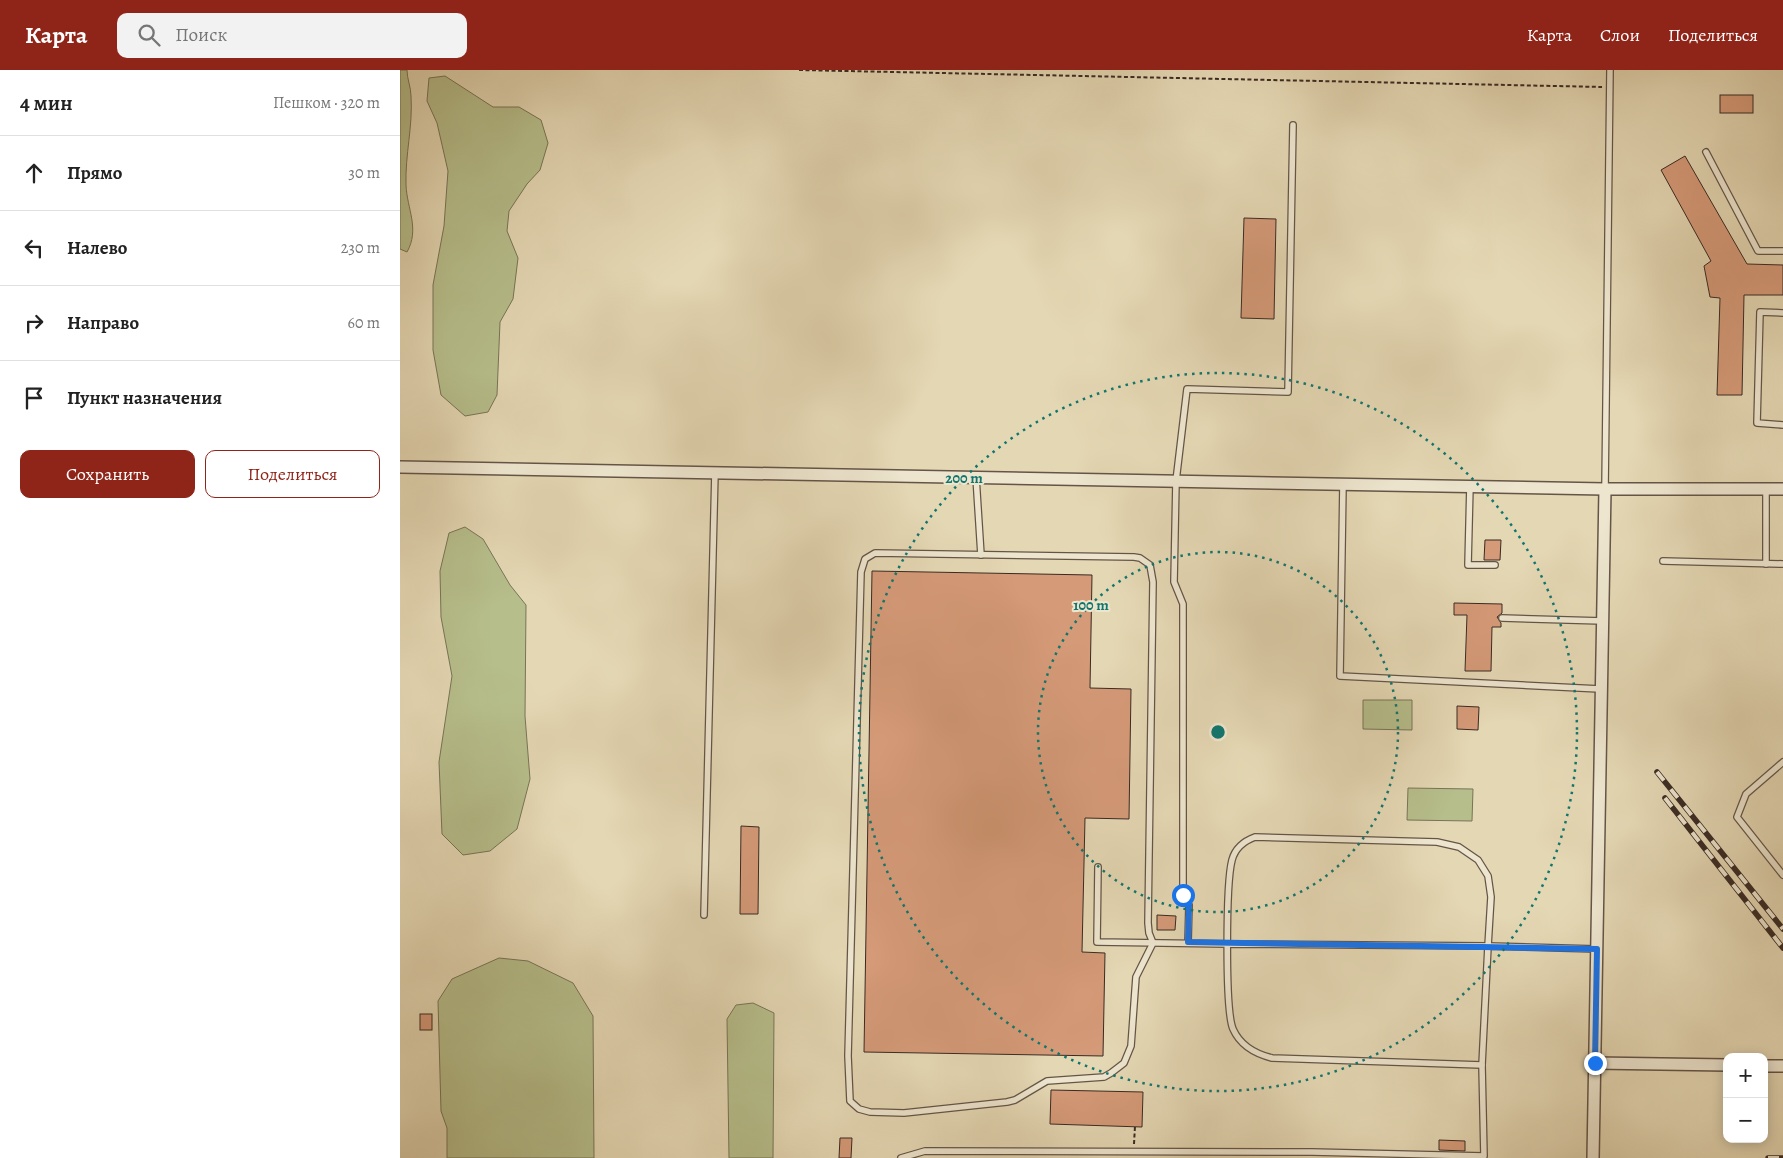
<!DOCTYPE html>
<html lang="ru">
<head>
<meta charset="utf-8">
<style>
  :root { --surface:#fff; --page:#f2f2f2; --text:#222; --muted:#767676; --line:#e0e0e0; --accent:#8f2418 }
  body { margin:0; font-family:Alegreya,serif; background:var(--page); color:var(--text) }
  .controls { position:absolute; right:15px; bottom:15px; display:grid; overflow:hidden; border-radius:10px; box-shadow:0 2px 12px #0003 }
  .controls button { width:45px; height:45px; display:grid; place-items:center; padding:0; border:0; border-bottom:1px solid var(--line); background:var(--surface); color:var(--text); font:25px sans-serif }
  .stop { position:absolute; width:15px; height:15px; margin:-11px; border:4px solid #1a73e8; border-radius:50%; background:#fff }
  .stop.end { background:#1a73e8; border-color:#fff; box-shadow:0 1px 5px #0008 }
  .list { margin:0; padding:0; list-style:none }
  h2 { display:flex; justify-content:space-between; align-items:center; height:65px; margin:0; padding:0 20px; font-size:21px }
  h2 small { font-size:16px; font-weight:400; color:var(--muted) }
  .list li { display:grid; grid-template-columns:32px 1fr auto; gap:15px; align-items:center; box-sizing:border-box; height:75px; padding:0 20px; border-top:1px solid var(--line) }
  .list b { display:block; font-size:19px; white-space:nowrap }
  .list em { font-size:16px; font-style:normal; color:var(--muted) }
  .actions { display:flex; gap:10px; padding:15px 20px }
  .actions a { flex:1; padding:11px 0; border:1px solid var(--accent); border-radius:10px; text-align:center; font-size:18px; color:var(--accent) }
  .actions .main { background:var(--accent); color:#fff }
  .icon { flex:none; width:28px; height:28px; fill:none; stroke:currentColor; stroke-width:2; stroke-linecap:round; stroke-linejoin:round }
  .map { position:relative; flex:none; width:1383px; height:1088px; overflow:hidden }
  header { display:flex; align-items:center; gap:30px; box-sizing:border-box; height:70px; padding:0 25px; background:var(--accent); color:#fff }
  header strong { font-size:24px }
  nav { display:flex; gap:28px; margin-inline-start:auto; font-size:18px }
  .search { width:350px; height:45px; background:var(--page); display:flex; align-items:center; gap:12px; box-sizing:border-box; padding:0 18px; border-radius:10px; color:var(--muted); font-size:19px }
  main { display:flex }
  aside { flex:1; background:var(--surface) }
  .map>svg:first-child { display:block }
</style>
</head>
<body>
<header>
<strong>Карта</strong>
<div class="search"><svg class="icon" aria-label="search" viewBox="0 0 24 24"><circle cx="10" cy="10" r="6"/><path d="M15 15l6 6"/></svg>Поиск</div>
<nav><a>Карта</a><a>Слои</a><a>Поделиться</a></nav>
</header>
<main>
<aside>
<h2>4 мин<small>Пешком · 320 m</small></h2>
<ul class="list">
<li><svg class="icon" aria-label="ahead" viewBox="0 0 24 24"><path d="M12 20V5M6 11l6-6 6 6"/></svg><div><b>Прямо</b></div><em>30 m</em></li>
<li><svg class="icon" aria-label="left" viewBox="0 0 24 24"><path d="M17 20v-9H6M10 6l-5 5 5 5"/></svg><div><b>Налево</b></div><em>230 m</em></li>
<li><svg class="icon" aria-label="right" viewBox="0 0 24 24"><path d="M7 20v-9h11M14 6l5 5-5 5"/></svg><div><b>Направо</b></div><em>60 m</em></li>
<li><svg class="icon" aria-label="arrive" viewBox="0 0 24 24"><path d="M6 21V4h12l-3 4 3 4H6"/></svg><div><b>Пункт назначения</b></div></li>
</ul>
<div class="actions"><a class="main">Сохранить</a><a>Поделиться</a></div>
</aside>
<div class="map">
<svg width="1383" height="1088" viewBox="0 0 1383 1088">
  <rect width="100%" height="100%" fill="#e4d7b3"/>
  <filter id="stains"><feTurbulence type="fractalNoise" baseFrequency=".004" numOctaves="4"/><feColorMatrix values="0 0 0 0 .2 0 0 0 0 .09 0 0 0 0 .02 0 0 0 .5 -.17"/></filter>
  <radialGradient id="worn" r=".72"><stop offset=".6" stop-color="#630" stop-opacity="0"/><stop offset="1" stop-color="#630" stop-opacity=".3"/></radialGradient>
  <!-- green -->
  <g fill="#b6be8b" stroke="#787458">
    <path d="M 0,0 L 7,0 C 7,9 11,17 11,26 C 13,56 5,85 6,115 C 7,139 20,159 7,182 L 0,179 Z"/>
    <path d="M 45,6 L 93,37 L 119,37 L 141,50 L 148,73 L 140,100 L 127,114 L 109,141 L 107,161 L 118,188 L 113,229 L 100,252 L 97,325 L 88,342 L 65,346 L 41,325 L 33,280 L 33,215 L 44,156 L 48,101 L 37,53 L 27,31 L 29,8 Z"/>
    <path d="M 65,457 L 83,469 L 110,515 L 126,535 L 125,646 L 130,709 L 117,759 L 90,781 L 63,785 L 42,764 L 39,692 L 52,606 L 41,547 L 40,501 L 49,463 Z"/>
    <path d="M 963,630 L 1012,630 L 1012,660 L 963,659 Z"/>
    <path d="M 1008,718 L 1073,719 L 1072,751 L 1007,750 Z"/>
    <path d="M 99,888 L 128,891 L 173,913 L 193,946 L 194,1088 L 47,1088 L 47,1058 L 41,1041 L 38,931 L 52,909 Z"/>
    <path d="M 353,933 L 374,943 L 373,1088 L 329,1088 L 327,949 L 336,935 Z"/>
  </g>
  <!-- building -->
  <g fill="#d59a78" stroke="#392a24">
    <rect x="1320" y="25" width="33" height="18"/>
    <path d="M 1285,86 L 1347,194 L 1383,195 L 1383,225 L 1344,225 L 1342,325 L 1317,325 L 1320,228 L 1310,227 L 1304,196 L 1311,191 L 1261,100 Z"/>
    <path d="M 844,148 L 876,149 L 874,249 L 841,248 Z"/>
    <path d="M 1085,470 L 1101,470 L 1100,490 L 1084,490 Z"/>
    <path d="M 472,501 L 692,505 L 690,618 L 731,619 L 729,749 L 685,748 L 682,882 L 705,883 L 703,986 L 464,982 Z"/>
    <path d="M 1054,533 L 1102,534 L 1102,543 L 1097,547 L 1101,553 L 1101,557 L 1092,557 L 1091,601 L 1065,601 L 1067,545 L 1054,545 Z"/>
    <path d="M 1057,636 L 1079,637 L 1078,660 L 1057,659 Z"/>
    <path d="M 341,756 L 359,757 L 358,844 L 340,844 Z"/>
    <path d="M 757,845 L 776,846 L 775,860 L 757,860 Z"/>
    <rect x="20" y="944" width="12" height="16"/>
    <path d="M 651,1020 L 743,1022 L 742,1057 L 650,1054 Z"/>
    <path d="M 440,1068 L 452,1068 L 451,1088 L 439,1088 Z"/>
    <path d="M 1039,1070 L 1065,1071 L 1065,1081 L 1039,1080 Z"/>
  </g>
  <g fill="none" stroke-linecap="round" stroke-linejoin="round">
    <defs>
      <g id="lane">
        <path d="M 1306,82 L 1358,181 L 1383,181"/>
        <path d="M 1383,243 L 1360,242 L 1357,353 L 1383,355"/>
        <path d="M 576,407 L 581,485"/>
        <path d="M 943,414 L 940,606 L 1200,619"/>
        <path d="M 1070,415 L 1068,495 L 1095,495"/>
        <path d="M 1205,419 L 1210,0"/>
        <path d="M 1366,419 L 1366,494"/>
        <path d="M 475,483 L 734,487 L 740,488 L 750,495 L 753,512 L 748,853 L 749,863 L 753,873 L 736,907 L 731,976 L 724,993 L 711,1003 L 704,1007 L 647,1011 L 615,1030 L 607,1032 L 504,1043 L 470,1042 L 459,1039 L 450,1031 L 448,986 L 461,502 L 465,489 Z"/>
        <path d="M 1263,491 L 1383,494"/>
        <path d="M 1102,548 L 1203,551"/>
        <path d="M 1383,692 L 1346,724 L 1337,747 L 1383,805"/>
        <path d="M 698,797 L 697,872 L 827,874 L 1088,876 L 1091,827 L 1088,806 L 1078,790 L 1059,777 L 1037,772 L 855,767 C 844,771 835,779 832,790 C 826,813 825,940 833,959 C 840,975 856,984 872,988 L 1082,995"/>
        <path d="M 304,845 L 315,402"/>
        <path d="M 788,872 L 789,835 L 783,825 L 783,534 L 774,512 L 776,411 L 787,319 L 888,322 L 893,55"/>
        <path d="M 501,1088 L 525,1081 L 912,1082 L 1084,1086 L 1082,995 L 1088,876 L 1197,879"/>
      </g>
      <g id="street">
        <path d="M 0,397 L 1205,419"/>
        <path d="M 1195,993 L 1327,995"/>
        <path d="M 1364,996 L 1383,996"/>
        <path d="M 1193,1088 L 1205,419 L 1383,419"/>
      </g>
    </defs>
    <!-- lane casing -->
    <use href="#lane" stroke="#645548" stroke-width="8"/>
    <!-- street casing -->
    <use href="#street" stroke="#645548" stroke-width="14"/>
    <!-- path -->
    <g stroke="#392a24" stroke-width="2" stroke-dasharray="4 2.5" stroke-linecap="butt">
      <path d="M 399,0 L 1202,17"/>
      <path d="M 734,1074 L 735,1056"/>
    </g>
    <!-- lane -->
    <use href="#lane" stroke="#ede5ce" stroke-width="5.5"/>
    <!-- street -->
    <use href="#street" stroke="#ede5ce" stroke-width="11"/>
    <defs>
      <g id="rail">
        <path d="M 1257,702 L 1383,859"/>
        <path d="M 1265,728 L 1383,878"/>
        <path d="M 1368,1088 L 1383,1088"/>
      </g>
    </defs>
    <!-- rail casing -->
    <use href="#rail" stroke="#392a24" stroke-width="5.5"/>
    <!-- rail -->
    <use href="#rail" stroke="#ede5ce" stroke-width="4" stroke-dasharray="11" stroke-linecap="butt"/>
  </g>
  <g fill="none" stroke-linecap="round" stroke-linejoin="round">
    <!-- route -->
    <path stroke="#1a73e8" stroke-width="6" d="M 783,825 L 789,835 L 788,872 L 1197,879 L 1195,993"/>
  </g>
  <!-- distance rings -->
  <g fill="none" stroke="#0f766e" stroke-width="2.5" stroke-dasharray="2.5 5">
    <circle cx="818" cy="662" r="180"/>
    <circle cx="818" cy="662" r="359"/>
  </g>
  <circle cx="818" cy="662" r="8" fill="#0f766e" stroke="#ede5ce" stroke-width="2.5"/>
  <g font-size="15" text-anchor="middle" font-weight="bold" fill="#0f766e" stroke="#ede5ce" stroke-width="4" stroke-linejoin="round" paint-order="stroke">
    <text x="564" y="413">200 m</text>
    <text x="691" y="540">100 m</text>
  </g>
  <rect width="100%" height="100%" filter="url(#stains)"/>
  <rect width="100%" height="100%" fill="url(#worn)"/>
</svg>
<div class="controls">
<button>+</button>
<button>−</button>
</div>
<div class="stop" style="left:783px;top:825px"></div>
<div class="stop end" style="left:1195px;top:993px"></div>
</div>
</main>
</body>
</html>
